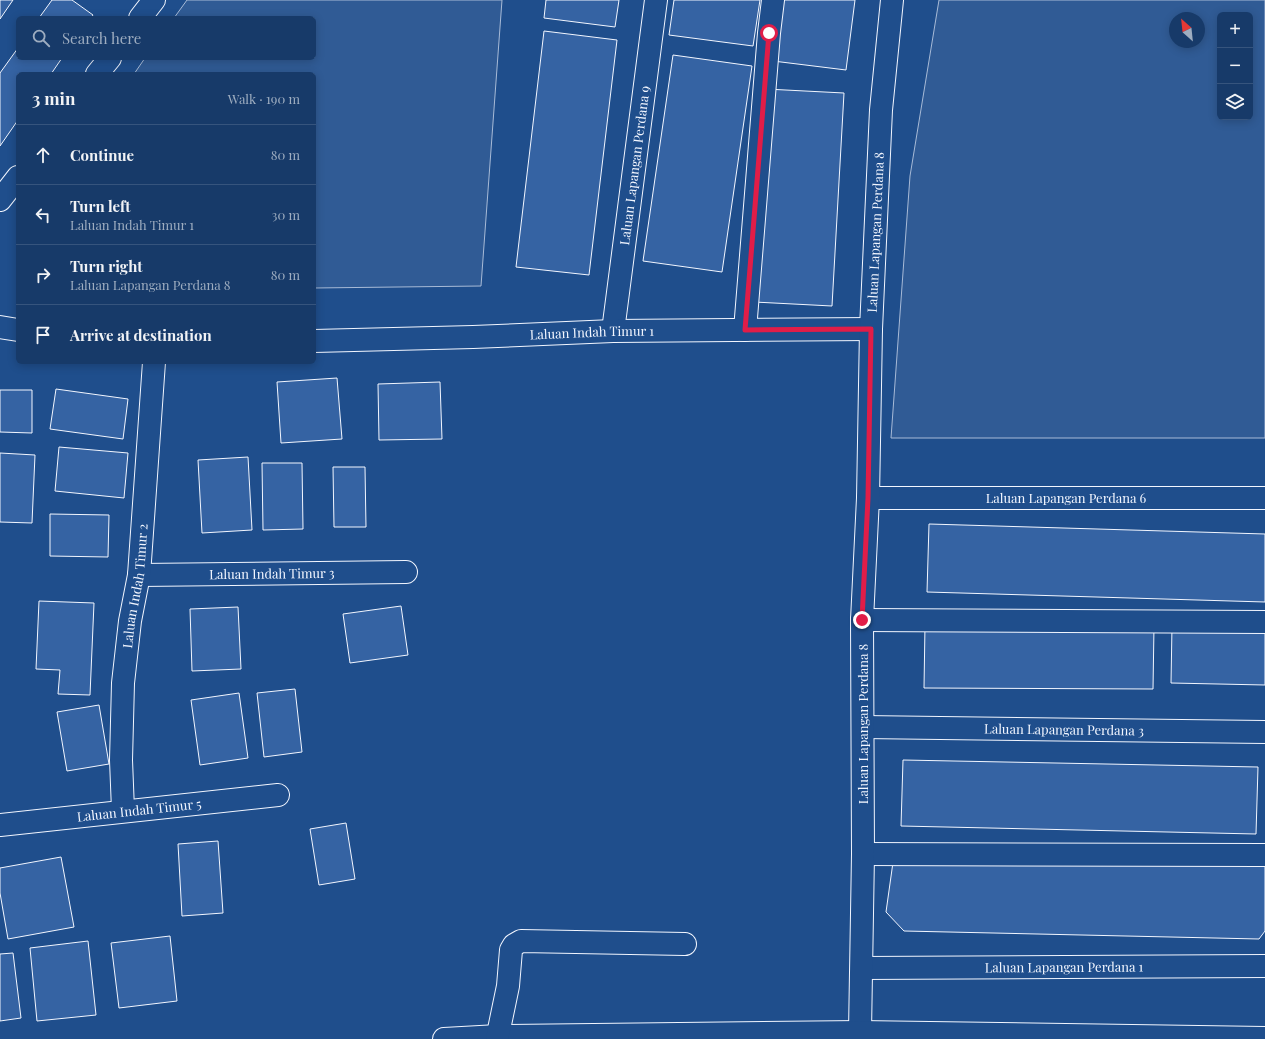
<!DOCTYPE html>
<html lang="en">
<head>
<meta charset="utf-8">
<style>
  :root { --surface:#173a69; --page:#20416f; --text:#f1f3f6; --muted:#9eadc0; --line:#36547d }
  body { margin:0; font-family:"Playfair Display",serif; background:var(--page); color:var(--text) }
  .controls { position:absolute; right:12px; top:12px; display:grid; overflow:hidden; border-radius:6px; box-shadow:0 2px 10px #0003 }
  .controls button { width:36px; height:36px; display:grid; place-items:center; padding:0; border:0; border-bottom:1px solid var(--line); background:var(--surface); color:var(--text); font:20px sans-serif }
  .compass { position:absolute; left:1169px; top:12px; width:36px; height:36px; border-radius:50%; background:var(--surface); box-shadow:0 2px 10px #0003; rotate:333deg }
  .stop { position:absolute; width:12px; height:12px; margin:-9px; border:3px solid #e11d48; border-radius:50%; background:#fff }
  .stop.end { background:#e11d48; border-color:#fff; box-shadow:0 1px 4px #0008 }
  .list { margin:0; padding:0; list-style:none }
  h2 { display:flex; justify-content:space-between; align-items:center; height:52px; margin:0; padding:0 16px; font-size:17px }
  h2 small { font-size:13px; font-weight:400; color:var(--muted) }
  .list li { display:grid; grid-template-columns:26px 1fr auto; gap:12px; align-items:center; box-sizing:border-box; height:60px; padding:0 16px; border-top:1px solid var(--line) }
  .list b { display:block; font-size:15px; white-space:nowrap }
  .list p { margin:0; font-size:13px; white-space:nowrap; color:var(--muted) }
  .list em { font-size:13px; font-style:normal; color:var(--muted) }
  .icon { flex:none; width:22px; height:22px; fill:none; stroke:currentColor; stroke-width:2; stroke-linecap:round; stroke-linejoin:round }
  .map { position:relative; flex:none; width:1265px; height:1039px; overflow:hidden }
  .search { position:absolute; background:var(--surface); box-shadow:0 2px 10px #0003; left:16px; top:16px; width:300px; height:44px; display:flex; align-items:center; gap:10px; box-sizing:border-box; padding:0 14px; border-radius:6px; color:var(--muted); font-size:15px }
  .panel { position:absolute; background:var(--surface); box-shadow:0 2px 10px #0003; left:16px; top:72px; width:300px; height:292px; border-radius:6px }
  .map>svg:first-child { display:block }
</style>
</head>
<body>
<div class="map">
<svg width="1265" height="1039" viewBox="0 0 1265 1039">
  <rect width="100%" height="100%" fill="#1f4e8c"/>
  <!-- built -->
  <g fill="#305b95" stroke="#a8bbd7" fill-rule="evenodd">
    <path d="M 187,0 L 502,0 L 481,286 L 314,288 L 314,74 L 134,74 L 145,58 L 314,58 L 314,18 L 174,18 Z"/>
    <path d="M 939,0 L 1265,0 L 1265,438 L 891,438 L 910,176 ZM 1220,15 L 1250,15 L 1250,117 L 1220,117 ZM 1175,18 L 1199,18 L 1199,42 L 1175,42 Z"/>
  </g>
  <!-- building -->
  <g fill="#3563a3" stroke="#f2f6ff">
    <path d="M 0,0 L 13,0 L 0,19 Z"/>
    <path d="M 52,0 L 72,0 L 93,15 L 91,18 L 39,18 Z"/>
    <path d="M 546,0 L 619,0 L 615,27 L 544,18 Z"/>
    <path d="M 674,0 L 760,0 L 753,46 L 669,35 Z"/>
    <path d="M 781,0 L 855,0 L 846,70 L 773,61 Z"/>
    <path d="M 544,31 L 617,40 L 589,275 L 516,267 Z"/>
    <path d="M 18,48 L 18,58 L 62,58 L 51,74 L 18,74 L 18,120 L 0,146 L 0,73 Z"/>
    <path d="M 673,55 L 752,66 L 722,272 L 643,261 Z"/>
    <path d="M 766,89 L 844,93 L 832,306 L 754,302 Z"/>
    <path d="M 337,378 L 342,439 L 281,443 L 277,382 Z"/>
    <path d="M 440,382 L 442,439 L 379,440 L 378,384 Z"/>
    <path d="M 56,389 L 128,399 L 123,439 L 50,429 Z"/>
    <path d="M 0,390 L 32,390 L 32,433 L 0,432 Z"/>
    <path d="M 59,447 L 128,453 L 124,498 L 55,491 Z"/>
    <path d="M 0,453 L 35,455 L 32,523 L 0,522 Z"/>
    <path d="M 248,457 L 252,530 L 202,533 L 198,460 Z"/>
    <path d="M 262,463 L 302,463 L 303,529 L 263,530 Z"/>
    <path d="M 333,467 L 365,467 L 366,527 L 334,527 Z"/>
    <path d="M 50,514 L 109,515 L 108,557 L 50,556 Z"/>
    <path d="M 929,524 L 1265,534 L 1265,602 L 927,592 Z"/>
    <path d="M 39,601 L 94,603 L 90,695 L 58,694 L 60,670 L 36,669 Z"/>
    <path d="M 401,606 L 408,655 L 350,663 L 343,614 Z"/>
    <path d="M 238,607 L 241,669 L 192,671 L 190,609 Z"/>
    <path d="M 925,625 L 1154,626 L 1153,689 L 924,688 Z"/>
    <path d="M 1172,626 L 1265,628 L 1265,685 L 1171,683 Z"/>
    <path d="M 295,689 L 302,752 L 264,757 L 257,693 Z"/>
    <path d="M 239,693 L 248,758 L 200,765 L 191,700 Z"/>
    <path d="M 99,705 L 109,764 L 67,771 L 57,712 Z"/>
    <path d="M 903,760 L 1258,767 L 1256,834 L 901,826 Z"/>
    <path d="M 346,823 L 355,879 L 319,885 L 310,829 Z"/>
    <path d="M 218,841 L 223,913 L 182,916 L 178,844 Z"/>
    <path d="M 894,855 L 1265,861 L 1265,931 L 1259,939 L 904,931 L 886,912 Z"/>
    <path d="M 61,857 L 74,927 L 8,939 L 0,893 L 0,868 Z"/>
    <path d="M 170,936 L 177,1001 L 119,1008 L 111,943 Z"/>
    <path d="M 88,941 L 96,1015 L 37,1021 L 30,948 Z"/>
    <path d="M 13,953 L 21,1018 L 0,1021 L 0,954 Z"/>
  </g>
  <g fill="none" stroke-linecap="round" stroke-linejoin="round">
    <defs>
      <g id="minor">
        <path d="M 140,18 L 154,0"/>
        <path d="M 97,74 L 110,58"/>
        <path d="M 0,200 L 18,177"/>
        <path d="M 0,327 L 18,330"/>
        <path d="M 745,330 L 769,33 L 773,0"/>
        <path id="s1" d="M 613,331 L 656,0"/>
        <path id="s2" d="M 314,341 L 473,337 L 613,331 L 871,329"/>
        <path id="s3" d="M 868,498 L 1265,498"/>
        <path id="s4" d="M 139,575 L 406,572"/>
        <path d="M 862,620 L 1265,622"/>
        <path id="s5" d="M 863,727 L 1265,732"/>
        <path id="s6" d="M 123,810 L 121,760 L 123,683 L 130,621 L 139,575 L 154,362"/>
        <path id="s7" d="M 0,825 L 278,795"/>
        <path d="M 863,854 L 1265,855"/>
        <path id="s8" d="M 862,968 L 1265,966"/>
        <path id="s9" d="M 860,1032 L 863,854 L 862,620 L 868,498 L 871,329 L 881,110 L 892,0"/>
        <path d="M 444,1039 L 498,1036 L 860,1032 L 1265,1038"/>
        <path d="M 497,1039 L 508,986 L 511,950 L 514,945 L 521,941 L 685,944"/>
      </g>
    </defs>
    <!-- minor casing -->
    <use href="#minor" stroke="#f2f6ff" stroke-width="24"/>
    <!-- minor -->
    <use href="#minor" stroke="#1f4e8c" stroke-width="22"/>
  </g>
  <g fill="none" stroke-linecap="round" stroke-linejoin="round">
    <!-- route -->
    <path stroke="#e11d48" stroke-width="5" d="M 769,33 L 745,330 L 871,329 L 868,498 L 862,620"/>
  </g>
  <g text-anchor="middle" stroke-width="3" stroke-linejoin="round" paint-order="stroke">
    <!-- street labels -->
    <g font-size="13" fill="#f2f6ff" stroke="#1f4e8c">
      <text dy="5" stroke="none"><textPath href="#s1" startOffset="167">Laluan Lapangan Perdana 9</textPath></text>
      <text dy="5" stroke="none"><textPath href="#s9" startOffset="800">Laluan Lapangan Perdana 8</textPath></text>
      <text dy="5" stroke="none"><textPath href="#s2" startOffset="278">Laluan Indah Timur 1</textPath></text>
      <text dy="5" stroke="none"><textPath href="#s3" startOffset="198">Laluan Lapangan Perdana 6</textPath></text>
      <text dy="5" stroke="none"><textPath href="#s4" startOffset="133">Laluan Indah Timur 3</textPath></text>
      <text dy="5" stroke="none"><textPath href="#s6" startOffset="225">Laluan Indah Timur 2</textPath></text>
      <text transform="translate(863 724) rotate(-90)" y="5">Laluan Lapangan Perdana 8</text>
      <text dy="5" stroke="none"><textPath href="#s5" startOffset="201">Laluan Lapangan Perdana 3</textPath></text>
      <text dy="5" stroke="none"><textPath href="#s7" startOffset="140">Laluan Indah Timur 5</textPath></text>
      <text dy="5" stroke="none"><textPath href="#s8" startOffset="202">Laluan Lapangan Perdana 1</textPath></text>
    </g>
  </g>
</svg>
<div class="controls">
<button>+</button>
<button>−</button>
<button><svg class="icon" aria-label="layers" viewBox="0 0 24 24"><path d="M12 4l9 5-9 5-9-5zM3 14l9 5 9-5"/></svg></button>
</div>
<svg class="compass" viewBox="-18 -18 36 36"><path d="M0-13l5 13h-10z" fill="#e53935"/><path d="M0 13l5-13h-10z" fill="#9eadc0"/></svg>
<div class="stop" style="left:769px;top:33px"></div>
<div class="stop end" style="left:862px;top:620px"></div>
<div class="search"><svg class="icon" aria-label="search" viewBox="0 0 24 24"><circle cx="10" cy="10" r="6"/><path d="M15 15l6 6"/></svg>Search here</div>
<section class="panel">
<h2>3 min<small>Walk · 190 m</small></h2>
<ul class="list">
<li><svg class="icon" aria-label="ahead" viewBox="0 0 24 24"><path d="M12 20V5M6 11l6-6 6 6"/></svg><div><b>Continue</b></div><em>80 m</em></li>
<li><svg class="icon" aria-label="left" viewBox="0 0 24 24"><path d="M17 20v-9H6M10 6l-5 5 5 5"/></svg><div><b>Turn left</b><p>Laluan Indah Timur 1</p></div><em>30 m</em></li>
<li><svg class="icon" aria-label="right" viewBox="0 0 24 24"><path d="M7 20v-9h11M14 6l5 5-5 5"/></svg><div><b>Turn right</b><p>Laluan Lapangan Perdana 8</p></div><em>80 m</em></li>
<li><svg class="icon" aria-label="arrive" viewBox="0 0 24 24"><path d="M6 21V4h12l-3 4 3 4H6"/></svg><div><b>Arrive at destination</b></div></li>
</ul>
</section>
</div>
</body>
</html>
